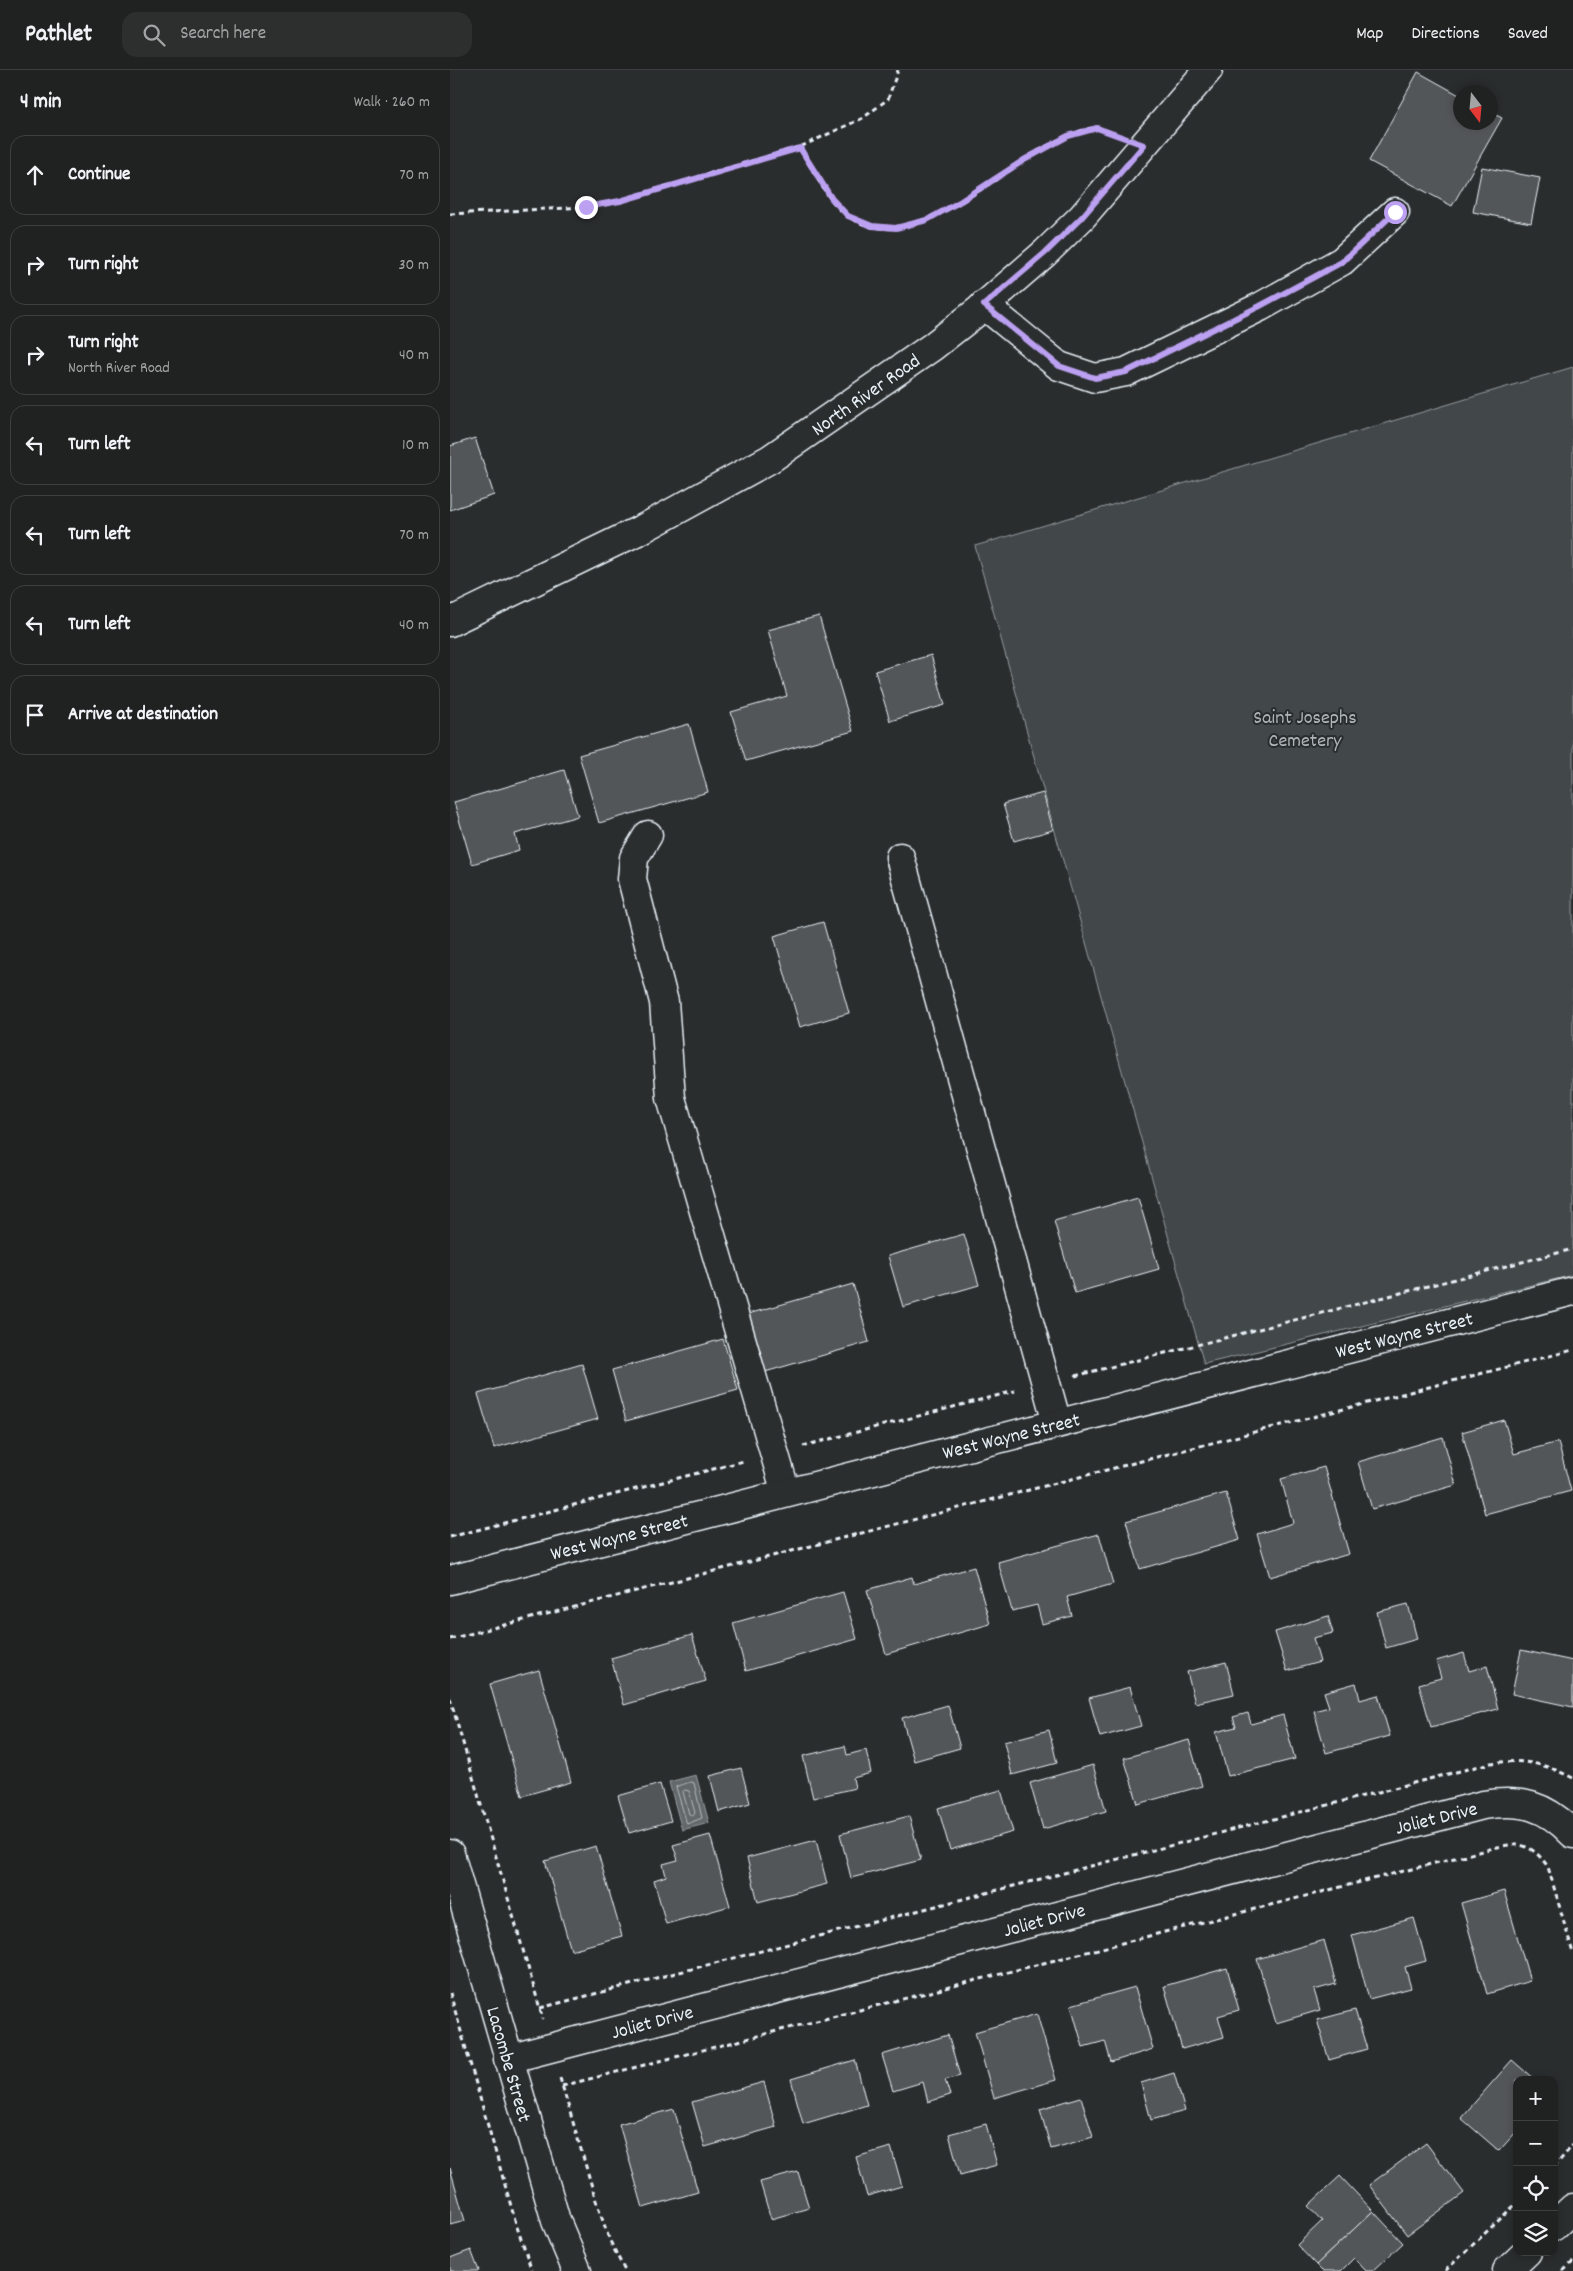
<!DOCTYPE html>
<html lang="en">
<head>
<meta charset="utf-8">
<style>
  :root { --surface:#202222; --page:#2d2f2f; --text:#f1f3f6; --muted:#a2a4a5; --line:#3d3f40 }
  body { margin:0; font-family:Dekko,sans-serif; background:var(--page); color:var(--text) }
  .controls { position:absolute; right:15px; bottom:15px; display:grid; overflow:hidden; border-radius:10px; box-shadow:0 2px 8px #0003 }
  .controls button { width:45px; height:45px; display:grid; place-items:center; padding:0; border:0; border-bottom:1px solid var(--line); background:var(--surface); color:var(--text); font:25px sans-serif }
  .compass { position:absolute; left:1003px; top:15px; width:45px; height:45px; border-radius:50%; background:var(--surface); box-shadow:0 2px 8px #0003; rotate:164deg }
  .stop { position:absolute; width:15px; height:15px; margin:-11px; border:4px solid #bca0f2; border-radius:50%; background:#fff }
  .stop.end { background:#bca0f2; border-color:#fff; box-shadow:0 1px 5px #0008 }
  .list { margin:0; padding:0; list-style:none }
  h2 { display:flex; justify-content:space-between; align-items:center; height:65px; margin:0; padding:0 20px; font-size:21px }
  h2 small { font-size:16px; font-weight:400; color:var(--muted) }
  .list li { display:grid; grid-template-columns:32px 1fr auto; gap:15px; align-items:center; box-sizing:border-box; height:80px; margin:0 10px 10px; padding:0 10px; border:1px solid var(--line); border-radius:15px }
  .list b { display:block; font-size:19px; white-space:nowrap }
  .list p { margin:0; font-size:16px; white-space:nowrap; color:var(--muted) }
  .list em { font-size:16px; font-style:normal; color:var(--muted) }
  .icon { flex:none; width:28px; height:28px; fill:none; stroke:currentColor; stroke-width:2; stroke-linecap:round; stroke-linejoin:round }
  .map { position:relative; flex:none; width:1123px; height:2201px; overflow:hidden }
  header { display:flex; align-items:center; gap:30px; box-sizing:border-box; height:70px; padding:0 25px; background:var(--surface); border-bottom:1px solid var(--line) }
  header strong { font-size:24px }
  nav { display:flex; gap:28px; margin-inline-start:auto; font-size:18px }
  .search { width:350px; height:45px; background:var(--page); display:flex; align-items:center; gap:12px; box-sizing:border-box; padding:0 18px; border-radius:15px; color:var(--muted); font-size:19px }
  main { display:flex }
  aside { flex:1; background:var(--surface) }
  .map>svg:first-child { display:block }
</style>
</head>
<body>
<header>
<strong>Pathlet</strong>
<div class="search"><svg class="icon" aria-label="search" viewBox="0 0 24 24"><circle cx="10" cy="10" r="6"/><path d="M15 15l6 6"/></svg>Search here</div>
<nav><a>Map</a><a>Directions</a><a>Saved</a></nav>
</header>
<main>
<aside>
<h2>4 min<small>Walk · 260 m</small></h2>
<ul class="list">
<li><svg class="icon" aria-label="ahead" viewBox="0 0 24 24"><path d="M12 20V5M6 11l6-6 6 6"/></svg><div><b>Continue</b></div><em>70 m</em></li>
<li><svg class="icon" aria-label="right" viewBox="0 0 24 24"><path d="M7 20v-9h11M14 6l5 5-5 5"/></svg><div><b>Turn right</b></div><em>30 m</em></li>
<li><svg class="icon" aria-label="right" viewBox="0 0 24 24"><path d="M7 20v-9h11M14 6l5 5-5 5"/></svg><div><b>Turn right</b><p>North River Road</p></div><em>40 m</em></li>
<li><svg class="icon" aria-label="left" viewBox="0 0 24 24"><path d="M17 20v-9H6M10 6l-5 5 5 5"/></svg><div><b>Turn left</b></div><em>10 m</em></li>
<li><svg class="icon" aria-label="left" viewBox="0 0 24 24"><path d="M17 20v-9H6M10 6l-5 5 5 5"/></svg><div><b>Turn left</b></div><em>70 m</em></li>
<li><svg class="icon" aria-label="left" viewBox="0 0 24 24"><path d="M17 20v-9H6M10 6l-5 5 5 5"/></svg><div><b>Turn left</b></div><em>40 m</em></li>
<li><svg class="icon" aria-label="arrive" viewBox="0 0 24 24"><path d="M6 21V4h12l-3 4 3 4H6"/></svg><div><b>Arrive at destination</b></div></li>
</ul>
</aside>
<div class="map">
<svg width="1123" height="2201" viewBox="0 0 1123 2201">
  <rect width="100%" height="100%" fill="#2a2d2e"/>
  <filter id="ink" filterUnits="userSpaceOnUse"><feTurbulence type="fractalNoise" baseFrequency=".02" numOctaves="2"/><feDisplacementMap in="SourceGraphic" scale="10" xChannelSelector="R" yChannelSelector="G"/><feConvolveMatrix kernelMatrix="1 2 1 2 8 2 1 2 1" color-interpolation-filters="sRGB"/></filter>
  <g filter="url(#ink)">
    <!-- green -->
    <path fill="#424648" stroke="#959ca0" d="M 1123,297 L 1123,1205 L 754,1294 L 525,476 Z"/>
    <!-- water -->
    <path fill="#63686b" stroke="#989fa3" d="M 246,1705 L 259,1753 L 232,1760 L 219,1712 Z"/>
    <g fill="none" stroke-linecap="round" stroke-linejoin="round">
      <!-- shore -->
      <g stroke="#b3bac0" stroke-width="1">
        <path d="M 241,1712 L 244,1713 L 252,1748 L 237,1754 L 226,1717 Z"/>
        <path d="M 235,1720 L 239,1721 L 245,1743 L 243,1746 L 239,1744 L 233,1722 Z"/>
      </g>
    </g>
    <!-- building -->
    <g fill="#535759" stroke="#e8f1f8">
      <path d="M 968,2 L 1011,26 L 1011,52 L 1040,52 L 1040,42 L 1052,48 L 1002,136 L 919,91 Z"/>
      <path d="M 1032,97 L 1090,108 L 1081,153 L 1023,142 Z"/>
      <path d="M 25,368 L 44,425 L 0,440 L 0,376 Z"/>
      <path d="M 369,546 L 403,661 L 296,691 L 281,642 L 337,626 L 318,560 Z"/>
      <path d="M 481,585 L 495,635 L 440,651 L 425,601 Z"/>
      <path d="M 239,654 L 258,722 L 149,753 L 129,685 Z"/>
      <path d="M 114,700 L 128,746 L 65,764 L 69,780 L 22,794 L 4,732 Z"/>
      <path d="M 593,723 L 603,760 L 564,771 L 553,734 Z"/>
      <path d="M 373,852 L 399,943 L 350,957 L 324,866 Z"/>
      <path d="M 688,1127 L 709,1199 L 625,1223 L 604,1151 Z"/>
      <path d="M 514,1164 L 529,1215 L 453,1237 L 438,1186 Z"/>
      <path d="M 403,1214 L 419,1272 L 315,1302 L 298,1244 Z"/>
      <path d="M 273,1269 L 288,1320 L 176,1351 L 162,1300 Z"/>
      <path d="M 132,1294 L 148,1349 L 44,1378 L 28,1324 Z"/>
      <path d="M 1054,1350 L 1064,1384 L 1108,1372 L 1121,1421 L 1035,1444 L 1012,1362 Z"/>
      <path d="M 993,1367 L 1006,1415 L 922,1439 L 908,1392 Z"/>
      <path d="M 874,1397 L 899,1484 L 820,1507 L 807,1464 L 843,1453 L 831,1409 Z"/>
      <path d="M 776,1423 L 790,1470 L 690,1499 L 676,1451 Z"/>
      <path d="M 649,1464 L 663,1514 L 617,1527 L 622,1546 L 592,1554 L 587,1535 L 562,1541 L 548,1492 Z"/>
      <path d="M 524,1497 L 540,1554 L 436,1584 L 417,1520 L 462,1507 L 464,1514 Z"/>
      <path d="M 393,1522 L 407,1569 L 296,1601 L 283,1553 Z"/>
      <path d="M 958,1534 L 967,1569 L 936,1578 L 927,1542 Z"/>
      <path d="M 878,1546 L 883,1563 L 863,1568 L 870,1592 L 837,1601 L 825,1562 Z"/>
      <path d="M 242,1565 L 256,1611 L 174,1635 L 161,1588 Z"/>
      <path d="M 1071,1580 L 1123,1591 L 1123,1637 L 1062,1624 Z"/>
      <path d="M 1014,1583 L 1019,1601 L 1037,1596 L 1048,1639 L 981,1657 L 969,1614 L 991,1608 L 986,1591 Z"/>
      <path d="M 776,1592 L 784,1624 L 745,1633 L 737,1602 Z"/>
      <path d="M 89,1600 L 121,1712 L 72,1726 L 40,1614 Z"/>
      <path d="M 906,1613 L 910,1630 L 928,1625 L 940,1666 L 876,1683 L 864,1641 L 879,1637 L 874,1622 Z"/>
      <path d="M 680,1617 L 691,1656 L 650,1667 L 639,1628 Z"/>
      <path d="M 498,1635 L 510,1678 L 464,1691 L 452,1648 Z"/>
      <path d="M 798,1643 L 801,1654 L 833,1645 L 845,1689 L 778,1706 L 766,1662 L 786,1657 L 783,1647 Z"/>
      <path d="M 599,1660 L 607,1693 L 562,1705 L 554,1672 Z"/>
      <path d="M 739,1670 L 752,1716 L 688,1734 L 674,1688 Z"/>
      <path d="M 395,1676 L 397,1685 L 416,1680 L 421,1703 L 403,1708 L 405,1718 L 363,1728 L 353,1686 Z"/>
      <path d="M 643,1695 L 656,1741 L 593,1759 L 580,1713 Z"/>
      <path d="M 291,1698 L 300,1733 L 269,1742 L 260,1706 Z"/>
      <path d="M 210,1714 L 221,1751 L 179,1763 L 168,1726 Z"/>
      <path d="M 551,1720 L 563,1762 L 500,1780 L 488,1738 Z"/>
      <path d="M 459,1746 L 471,1790 L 401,1808 L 390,1764 Z"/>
      <path d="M 260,1765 L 280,1836 L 216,1854 L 204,1810 L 216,1806 L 213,1794 L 228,1790 L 223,1775 Z"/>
      <path d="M 366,1770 L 377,1814 L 308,1832 L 297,1788 Z"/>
      <path d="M 146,1776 L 172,1866 L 121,1880 L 95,1791 Z"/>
      <path d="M 1054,1821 L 1080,1911 L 1037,1924 L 1011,1833 Z"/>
      <path d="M 964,1848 L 976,1891 L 955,1897 L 961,1918 L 919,1929 L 902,1865 Z"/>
      <path d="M 874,1870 L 886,1914 L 864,1920 L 870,1940 L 826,1953 L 807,1889 Z"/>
      <path d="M 777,1898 L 789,1940 L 768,1946 L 774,1967 L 732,1979 L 714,1916 Z"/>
      <path d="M 685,1917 L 703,1979 L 661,1992 L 655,1971 L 633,1977 L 621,1935 Z"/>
      <path d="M 905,1940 L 917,1979 L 879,1990 L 867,1950 Z"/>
      <path d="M 587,1944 L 606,2010 L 544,2028 L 525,1962 Z"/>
      <path d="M 498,1965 L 510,2006 L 495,2010 L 500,2025 L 478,2032 L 473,2012 L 443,2021 L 432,1985 Z"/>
      <path d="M 405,1990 L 417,2035 L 353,2054 L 341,2009 Z"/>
      <path d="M 1062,1990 L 1085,2010 L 1067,2010 L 1067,2061 L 1049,2081 L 1011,2048 Z"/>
      <path d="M 724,2003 L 735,2041 L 701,2050 L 691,2013 Z"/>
      <path d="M 314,2012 L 326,2057 L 255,2077 L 242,2032 Z"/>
      <path d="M 631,2027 L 643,2067 L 601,2079 L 590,2039 Z"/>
      <path d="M 224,2039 L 248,2122 L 193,2138 L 169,2054 Z"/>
      <path d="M 536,2054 L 547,2095 L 510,2105 L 499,2064 Z"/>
      <path d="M 976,2073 L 1014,2123 L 957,2165 L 919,2115 Z"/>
      <path d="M 441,2077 L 452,2116 L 417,2126 L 406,2087 Z"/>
      <path d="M 0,2098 L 15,2151 L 0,2155 Z"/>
      <path d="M 348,2102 L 359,2138 L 321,2149 L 310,2112 Z"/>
      <path d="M 890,2106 L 923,2141 L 866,2195 L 847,2175 L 872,2151 L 858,2136 Z"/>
      <path d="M 923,2141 L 953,2173 L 923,2201 L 916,2201 L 904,2188 L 891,2201 L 872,2201 L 866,2195 Z"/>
      <path d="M 21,2180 L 29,2201 L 0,2201 L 0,2188 Z"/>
    </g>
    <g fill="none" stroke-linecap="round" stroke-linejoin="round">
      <defs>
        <g id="minor">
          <path d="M 534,235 L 609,296 L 645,308 L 676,302 L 810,237 L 892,191 L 945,142"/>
          <path d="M 0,552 L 194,458 L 320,389 L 482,277 L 528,241 L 595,183 L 632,147 L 758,0"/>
          <path d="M 198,765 L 184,788 L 182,809 L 214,932 L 221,1028 L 336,1423"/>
          <path d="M 450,787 L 607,1353"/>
          <path d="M 0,1510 L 1123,1221"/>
          <path d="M 0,1784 L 106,2151 L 127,2201"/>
          <path d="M 58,1989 L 1033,1735 C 1071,1729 1096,1735 1123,1764"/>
          <path d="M 1104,2156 L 1123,2138"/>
          <path d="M 1057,2201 L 1077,2182"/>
        </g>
      </defs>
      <!-- minor casing -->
      <use href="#minor" stroke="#e8f1f8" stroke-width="31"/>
      <!-- path -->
      <g stroke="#e8f1f8" stroke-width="3" stroke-dasharray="5 4" stroke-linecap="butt">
        <path d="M 350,77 C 364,100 376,130 398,146 C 472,197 571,68 645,58 C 650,58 658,62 663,64"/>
        <path d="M 0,144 L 136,137 L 170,131 L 350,77 L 413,48 L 438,29 L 448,0"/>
        <path d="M 625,1306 L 1123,1179"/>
        <path d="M 353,1376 L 565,1321"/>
        <path d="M 0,1467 L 294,1391"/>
        <path d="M 0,1569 L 1123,1280"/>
        <path d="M 0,1628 L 93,1949"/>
        <path d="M 0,1923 L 67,2157 L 82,2201"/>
        <path d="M 90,1938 L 1041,1693 C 1075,1689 1093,1693 1123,1708"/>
        <path d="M 110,2008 L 147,2134 L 160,2171 L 175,2201"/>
        <path d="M 112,2016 L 1028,1782 C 1060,1774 1077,1766 1098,1797 L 1123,1883"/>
        <path d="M 1104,2097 L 1123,2075"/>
        <path d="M 995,2201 L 1067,2133"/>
        <path d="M 1113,2201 L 1123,2192"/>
      </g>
      <!-- minor -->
      <use href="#minor" stroke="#2a2d2e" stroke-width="28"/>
    </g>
  </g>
  <g fill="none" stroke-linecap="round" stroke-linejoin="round" filter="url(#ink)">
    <!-- route -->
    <path stroke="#bca0f2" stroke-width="6" d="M 136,137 L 170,131 L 350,78 L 382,129 L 398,146 L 422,156 L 446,158 L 477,150 L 511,131 L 574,90 L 618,66 L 647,58 L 694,75 L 632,147 L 595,183 L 534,235 L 609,296 L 645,308 L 676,302 L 810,236 L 892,192 L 945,142"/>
  </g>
  <g text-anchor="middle" stroke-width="4" stroke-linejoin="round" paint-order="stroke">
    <!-- street labels -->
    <g font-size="20" fill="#e8f1f8" stroke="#2a2d2e">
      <text transform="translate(415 324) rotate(-35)" y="7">North River Road</text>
      <text transform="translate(954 1264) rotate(-14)" y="7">West Wayne Street</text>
      <text transform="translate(561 1365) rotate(-14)" y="7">West Wayne Street</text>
      <text transform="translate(169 1466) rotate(-14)" y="7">West Wayne Street</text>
      <text transform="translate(986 1747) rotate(-14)" y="7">Joliet Drive</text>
      <text transform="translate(594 1849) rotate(-15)" y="7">Joliet Drive</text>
      <text transform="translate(202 1951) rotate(-15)" y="7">Joliet Drive</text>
      <text transform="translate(60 1994) rotate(74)" y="7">Lacombe Street</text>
    </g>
    <!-- park labels -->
    <g font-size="20" fill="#aeb5ba" stroke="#2a2d2e">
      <text x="855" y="653">Saint Josephs<tspan x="855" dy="23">Cemetery</tspan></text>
    </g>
  </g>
</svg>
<div class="controls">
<button>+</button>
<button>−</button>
<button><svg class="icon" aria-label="locate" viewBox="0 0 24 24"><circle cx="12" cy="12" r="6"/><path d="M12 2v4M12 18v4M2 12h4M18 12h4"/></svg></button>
<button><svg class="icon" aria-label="layers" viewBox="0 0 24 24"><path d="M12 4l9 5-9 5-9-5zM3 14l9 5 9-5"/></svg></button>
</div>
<svg class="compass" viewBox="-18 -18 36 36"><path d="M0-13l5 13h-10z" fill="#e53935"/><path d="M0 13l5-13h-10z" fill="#a2a4a5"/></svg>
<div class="stop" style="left:945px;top:142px"></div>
<div class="stop end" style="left:136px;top:137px"></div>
</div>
</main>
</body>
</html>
